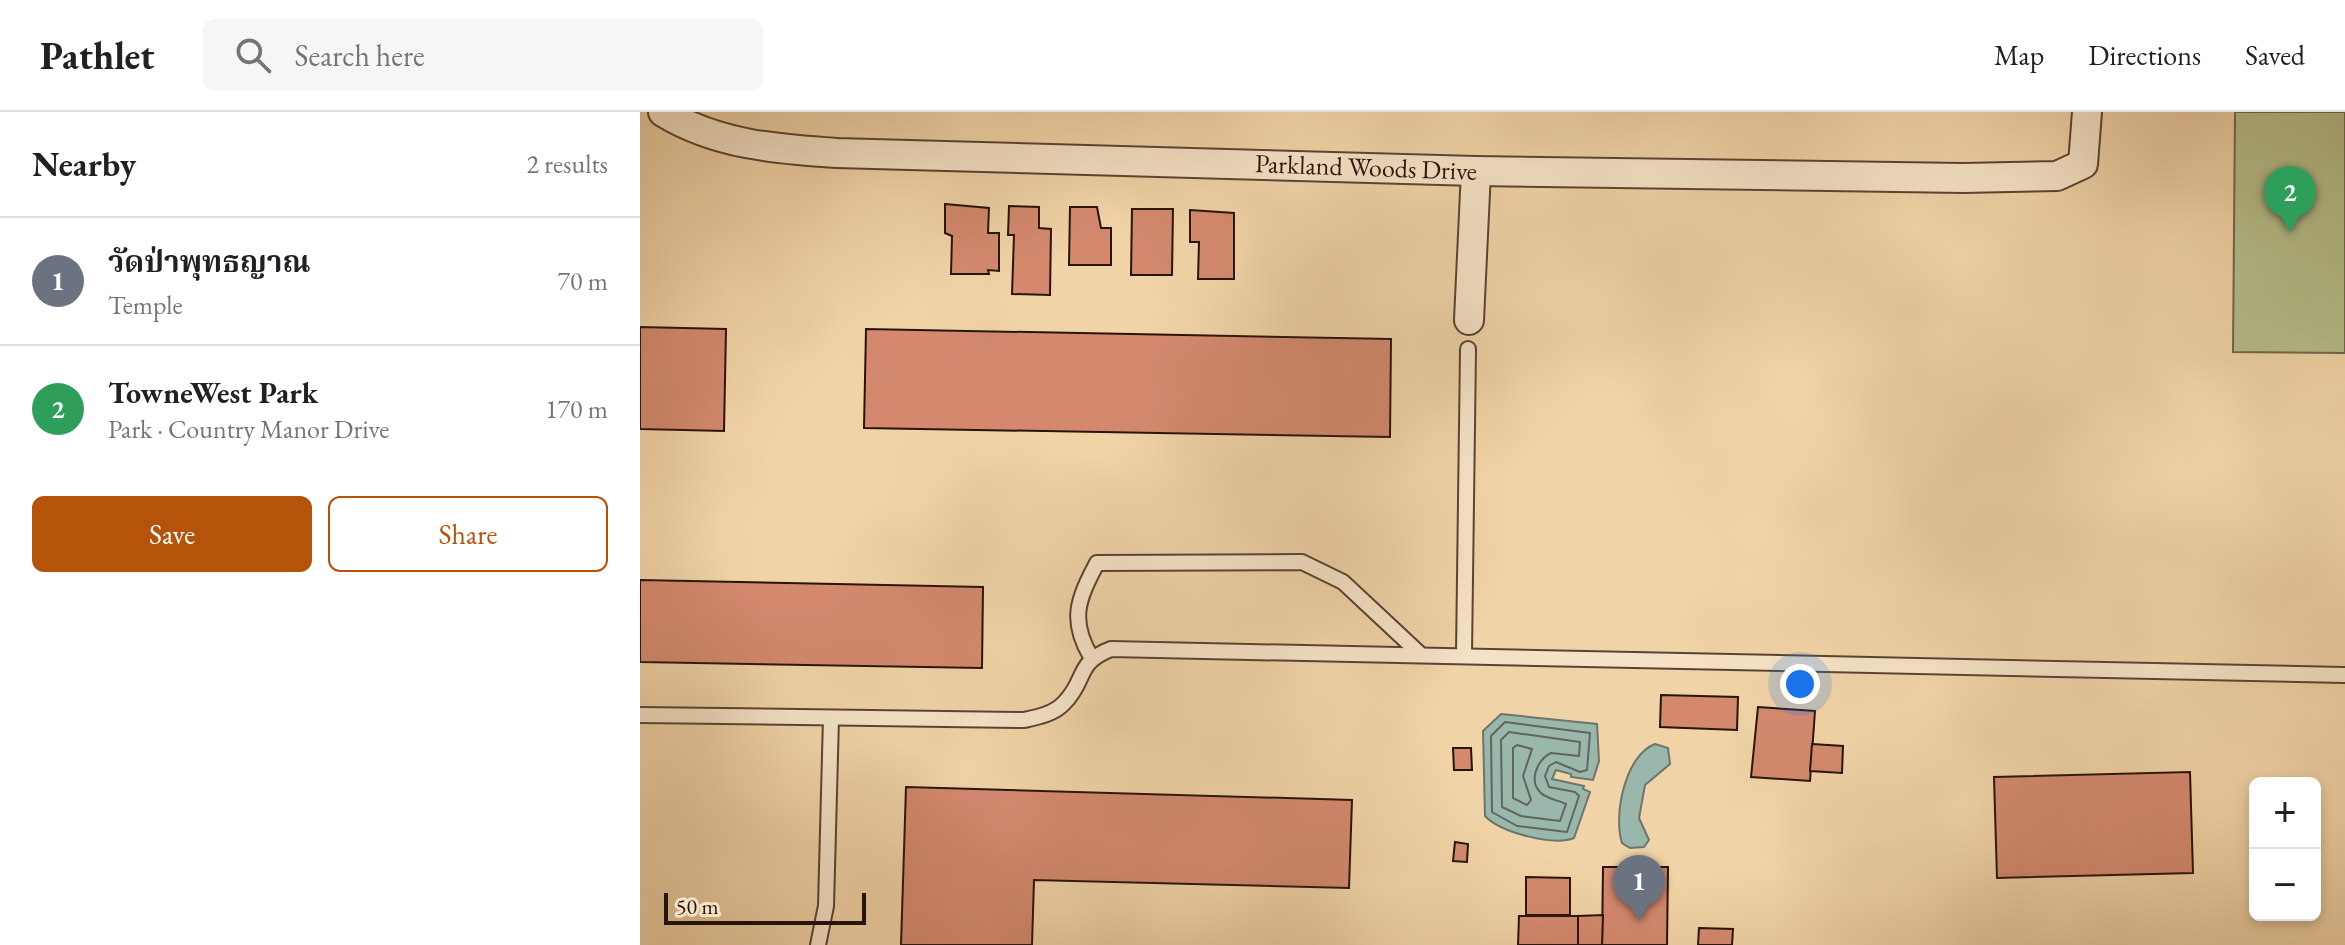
<!DOCTYPE html>
<html lang="en">
<head>
<meta charset="utf-8">
<style>
  :root { --surface:#fff; --page:#f6f6f6; --text:#202124; --muted:#757577; --line:#e0e0e0; --accent:#b45309 }
  body { margin:0; font-family:"EB Garamond","Noto Serif Thai",serif; background:var(--page); color:var(--text) }
  .controls { position:absolute; right:24px; bottom:24px; display:grid; overflow:hidden; border-radius:12px; box-shadow:0 4px 12px #0003 }
  .controls button { width:72px; height:72px; display:grid; place-items:center; padding:0; border:0; border-bottom:2px solid var(--line); background:var(--surface); color:var(--text); font:40px sans-serif }
  .scale { position:absolute; left:24px; bottom:20px; width:202px; box-sizing:border-box; padding-left:8px; border:4px solid #27140c; border-top:0; font-size:22px; line-height:28px; white-space:nowrap; color:#27140c; -webkit-text-stroke:6px #f5e2c6; paint-order:stroke }
  .you { position:absolute; left:1160px; top:572px; width:28px; height:28px; margin:-20px; border:6px solid #fff; border-radius:50%; background:#1a73e8; box-shadow:0 0 0 12px #1a73e833 }
  .badge { display:grid; place-items:center; width:52px; height:52px; border-radius:50%; background:var(--accent); color:#fff; font-size:26px; font-weight:700 }
  .pin { position:absolute; translate:-50% -66px; filter:drop-shadow(0 2px 4px #0008) }
  .pin::after { content:''; position:absolute; top:42px; width:28px; height:24px; background:inherit; clip-path:polygon(0 0,100% 0,50% 100%) }
  .list { margin:0; padding:0; list-style:none }
  h2 { display:flex; justify-content:space-between; align-items:center; height:104px; margin:0; padding:0 32px; font-size:34px }
  h2 small { font-size:26px; font-weight:400; color:var(--muted) }
  .list li { display:grid; grid-template-columns:52px 1fr auto; gap:24px; align-items:center; box-sizing:border-box; height:128px; padding:0 32px; border-top:2px solid var(--line) }
  .list b { display:block; font-size:30px; white-space:nowrap }
  .list p { margin:0; font-size:26px; white-space:nowrap; color:var(--muted) }
  .list em { font-size:26px; font-style:normal; color:var(--muted) }
  .actions { display:flex; gap:16px; padding:24px 32px }
  .actions a { flex:1; padding:18px 0; border:2px solid var(--accent); border-radius:12px; text-align:center; font-size:28px; color:var(--accent) }
  .actions .main { background:var(--accent); color:#fff }
  .icon { flex:none; width:44px; height:44px; fill:none; stroke:currentColor; stroke-width:2; stroke-linecap:round; stroke-linejoin:round }
  .map { position:relative; flex:none; width:1705px; height:833px; overflow:hidden }
  header { display:flex; align-items:center; gap:48px; box-sizing:border-box; height:112px; padding:0 40px; background:var(--surface); border-bottom:2px solid var(--line) }
  header strong { font-size:38px }
  nav { display:flex; gap:44px; margin-inline-start:auto; font-size:28px }
  .search { width:560px; height:72px; background:var(--page); display:flex; align-items:center; gap:20px; box-sizing:border-box; padding:0 28px; border-radius:12px; color:var(--muted); font-size:30px }
  main { display:flex }
  aside { flex:1; background:var(--surface) }
  .map>svg:first-child { display:block }
</style>
</head>
<body>
<header>
<strong>Pathlet</strong>
<div class="search"><svg class="icon" aria-label="search" viewBox="0 0 24 24"><circle cx="10" cy="10" r="6"/><path d="M15 15l6 6"/></svg>Search here</div>
<nav><a>Map</a><a>Directions</a><a>Saved</a></nav>
</header>
<main>
<aside>
<h2>Nearby<small>2 results</small></h2>
<ul class="list">
<li><span class="badge" style="background:#6b7280">1</span><div><b>วัดป่าพุทธญาณ</b><p>Temple</p></div><em>70 m</em></li>
<li><span class="badge" style="background:#2e9e5b">2</span><div><b>TowneWest Park</b><p>Park · Country Manor Drive</p></div><em>170 m</em></li>
</ul>
<div class="actions"><a class="main">Save</a><a>Share</a></div>
</aside>
<div class="map">
<svg width="1705" height="833" viewBox="0 0 1705 833">
  <rect width="100%" height="100%" fill="#f0d3a7"/>
  <filter id="stains"><feTurbulence type="fractalNoise" baseFrequency=".0025" numOctaves="4"/><feColorMatrix values="0 0 0 0 .2 0 0 0 0 .09 0 0 0 0 .02 0 0 0 .5 -.17"/></filter>
  <radialGradient id="worn" r=".72"><stop offset=".6" stop-color="#630" stop-opacity="0"/><stop offset="1" stop-color="#630" stop-opacity=".3"/></radialGradient>
  <!-- green -->
  <path fill="#b5be8b" stroke="#6e694c" stroke-width="2" d="M 1595,0 L 1705,0 L 1705,241 L 1593,240 Z"/>
  <!-- water -->
  <g fill="#9ab7ac" stroke="#6c766c" stroke-width="2">
    <path d="M 861,602 L 957,612 L 959,649 L 953,668 L 931,665 L 931,662 L 916,658 L 912,667 L 944,674 L 943,677 L 950,680 L 934,726 C 914,734 861,721 845,704 L 843,619 Z"/>
    <path d="M 1015,632 L 1028,636 L 1030,652 L 1005,673 L 999,706 L 1009,728 L 1004,735 L 990,736 L 982,731 C 973,704 985,643 1015,632 Z"/>
  </g>
  <g fill="none" stroke-linecap="round" stroke-linejoin="round">
    <!-- shore -->
    <g stroke="#60665c" stroke-width="2">
      <path d="M 865,610 L 950,621 L 947,658 L 940,660 L 916,650 L 909,654 L 905,664 L 909,675 L 935,680 L 939,684 L 927,720 L 877,714 L 852,700 L 851,624 Z"/>
      <path d="M 869,620 L 940,630 L 939,644 L 911,641 C 897,648 888,669 901,681 C 907,687 918,688 926,692 L 920,709 L 881,704 L 862,695 L 861,628 Z"/>
      <path d="M 877,633 L 892,637 L 883,664 L 891,688 L 887,693 L 873,686 L 873,636 Z"/>
    </g>
  </g>
  <!-- building -->
  <g fill="#d4896f" stroke="#27140c" stroke-width="2">
    <path d="M 305,92 L 349,96 L 348,121 L 359,121 L 359,159 L 348,158 L 349,162 L 311,162 L 312,124 L 305,121 Z"/>
    <path d="M 369,94 L 399,95 L 399,116 L 411,117 L 410,183 L 372,182 L 374,123 L 368,123 Z"/>
    <path d="M 430,95 L 457,95 L 461,116 L 471,116 L 471,153 L 429,153 Z"/>
    <path d="M 492,97 L 533,97 L 532,163 L 491,163 Z"/>
    <path d="M 550,98 L 594,101 L 594,167 L 558,167 L 559,130 L 550,130 Z"/>
    <path d="M 0,215 L 86,217 L 84,319 L 0,317 Z"/>
    <path d="M 226,217 L 751,227 L 750,325 L 224,316 Z"/>
    <path d="M 0,468 L 343,475 L 342,556 L 0,550 Z"/>
    <path d="M 1021,583 L 1098,585 L 1097,618 L 1020,615 Z"/>
    <path d="M 1118,595 L 1175,599 L 1170,669 L 1111,665 Z"/>
    <path d="M 1172,632 L 1203,634 L 1202,661 L 1170,659 Z"/>
    <path d="M 813,636 L 831,636 L 832,658 L 814,658 Z"/>
    <path d="M 1550,660 L 1553,761 L 1357,766 L 1354,665 Z"/>
    <path d="M 266,675 L 712,688 L 709,776 L 394,768 L 392,833 L 261,833 Z"/>
    <path d="M 815,730 L 828,732 L 827,750 L 813,749 Z"/>
    <path d="M 963,755 L 1028,755 L 1027,833 L 962,833 Z"/>
    <path d="M 886,765 L 930,766 L 930,803 L 886,803 Z"/>
    <path d="M 963,803 L 962,833 L 938,833 L 938,804 Z"/>
    <path d="M 879,804 L 938,804 L 938,833 L 878,833 Z"/>
    <path d="M 1059,816 L 1093,817 L 1092,833 L 1058,833 Z"/>
  </g>
  <g fill="none" stroke-linecap="round" stroke-linejoin="round">
    <defs>
      <g id="lane">
        <path d="M 824,542 L 828,237"/>
        <path d="M 451,545 C 429,508 438,487 457,451 L 662,450 L 703,470 L 779,541"/>
        <path d="M 0,603 L 384,608 C 398,605 414,602 424,591 C 447,568 435,551 471,537 L 1705,563"/>
        <path d="M 178,833 L 186,794 L 191,606"/>
      </g>
      <g id="street">
        <path d="M 23,0 C 77,33 137,37 197,41 L 836,59 L 1323,66 L 1417,64 L 1443,52 L 1447,0"/>
        <path d="M 829,208 L 836,59"/>
      </g>
    </defs>
    <!-- lane casing -->
    <use href="#lane" stroke="#594433" stroke-width="18"/>
    <!-- street casing -->
    <use href="#street" stroke="#594433" stroke-width="32"/>
    <!-- lane -->
    <use href="#lane" stroke="#f5e2c6" stroke-width="14"/>
    <!-- street -->
    <use href="#street" stroke="#f5e2c6" stroke-width="28"/>
  </g>
  <g text-anchor="middle" stroke-width="6" stroke-linejoin="round" paint-order="stroke">
    <!-- street labels -->
    <g font-size="26" fill="#27140c" stroke="#f5e2c6">
      <text transform="translate(726 55) rotate(2)" y="9">Parkland Woods Drive</text>
    </g>
  </g>
  <rect width="100%" height="100%" filter="url(#stains)"/>
  <rect width="100%" height="100%" fill="url(#worn)"/>
</svg>
<div class="controls">
<button>+</button>
<button>−</button>
</div>
<div class="scale">50 m</div>
<div class="you"></div>
<div class="pin badge" style="left:999px;top:809px;background:#6b7280">1</div>
<div class="pin badge" style="left:1650px;top:120px;background:#2e9e5b">2</div>
</div>
</main>
</body>
</html>
